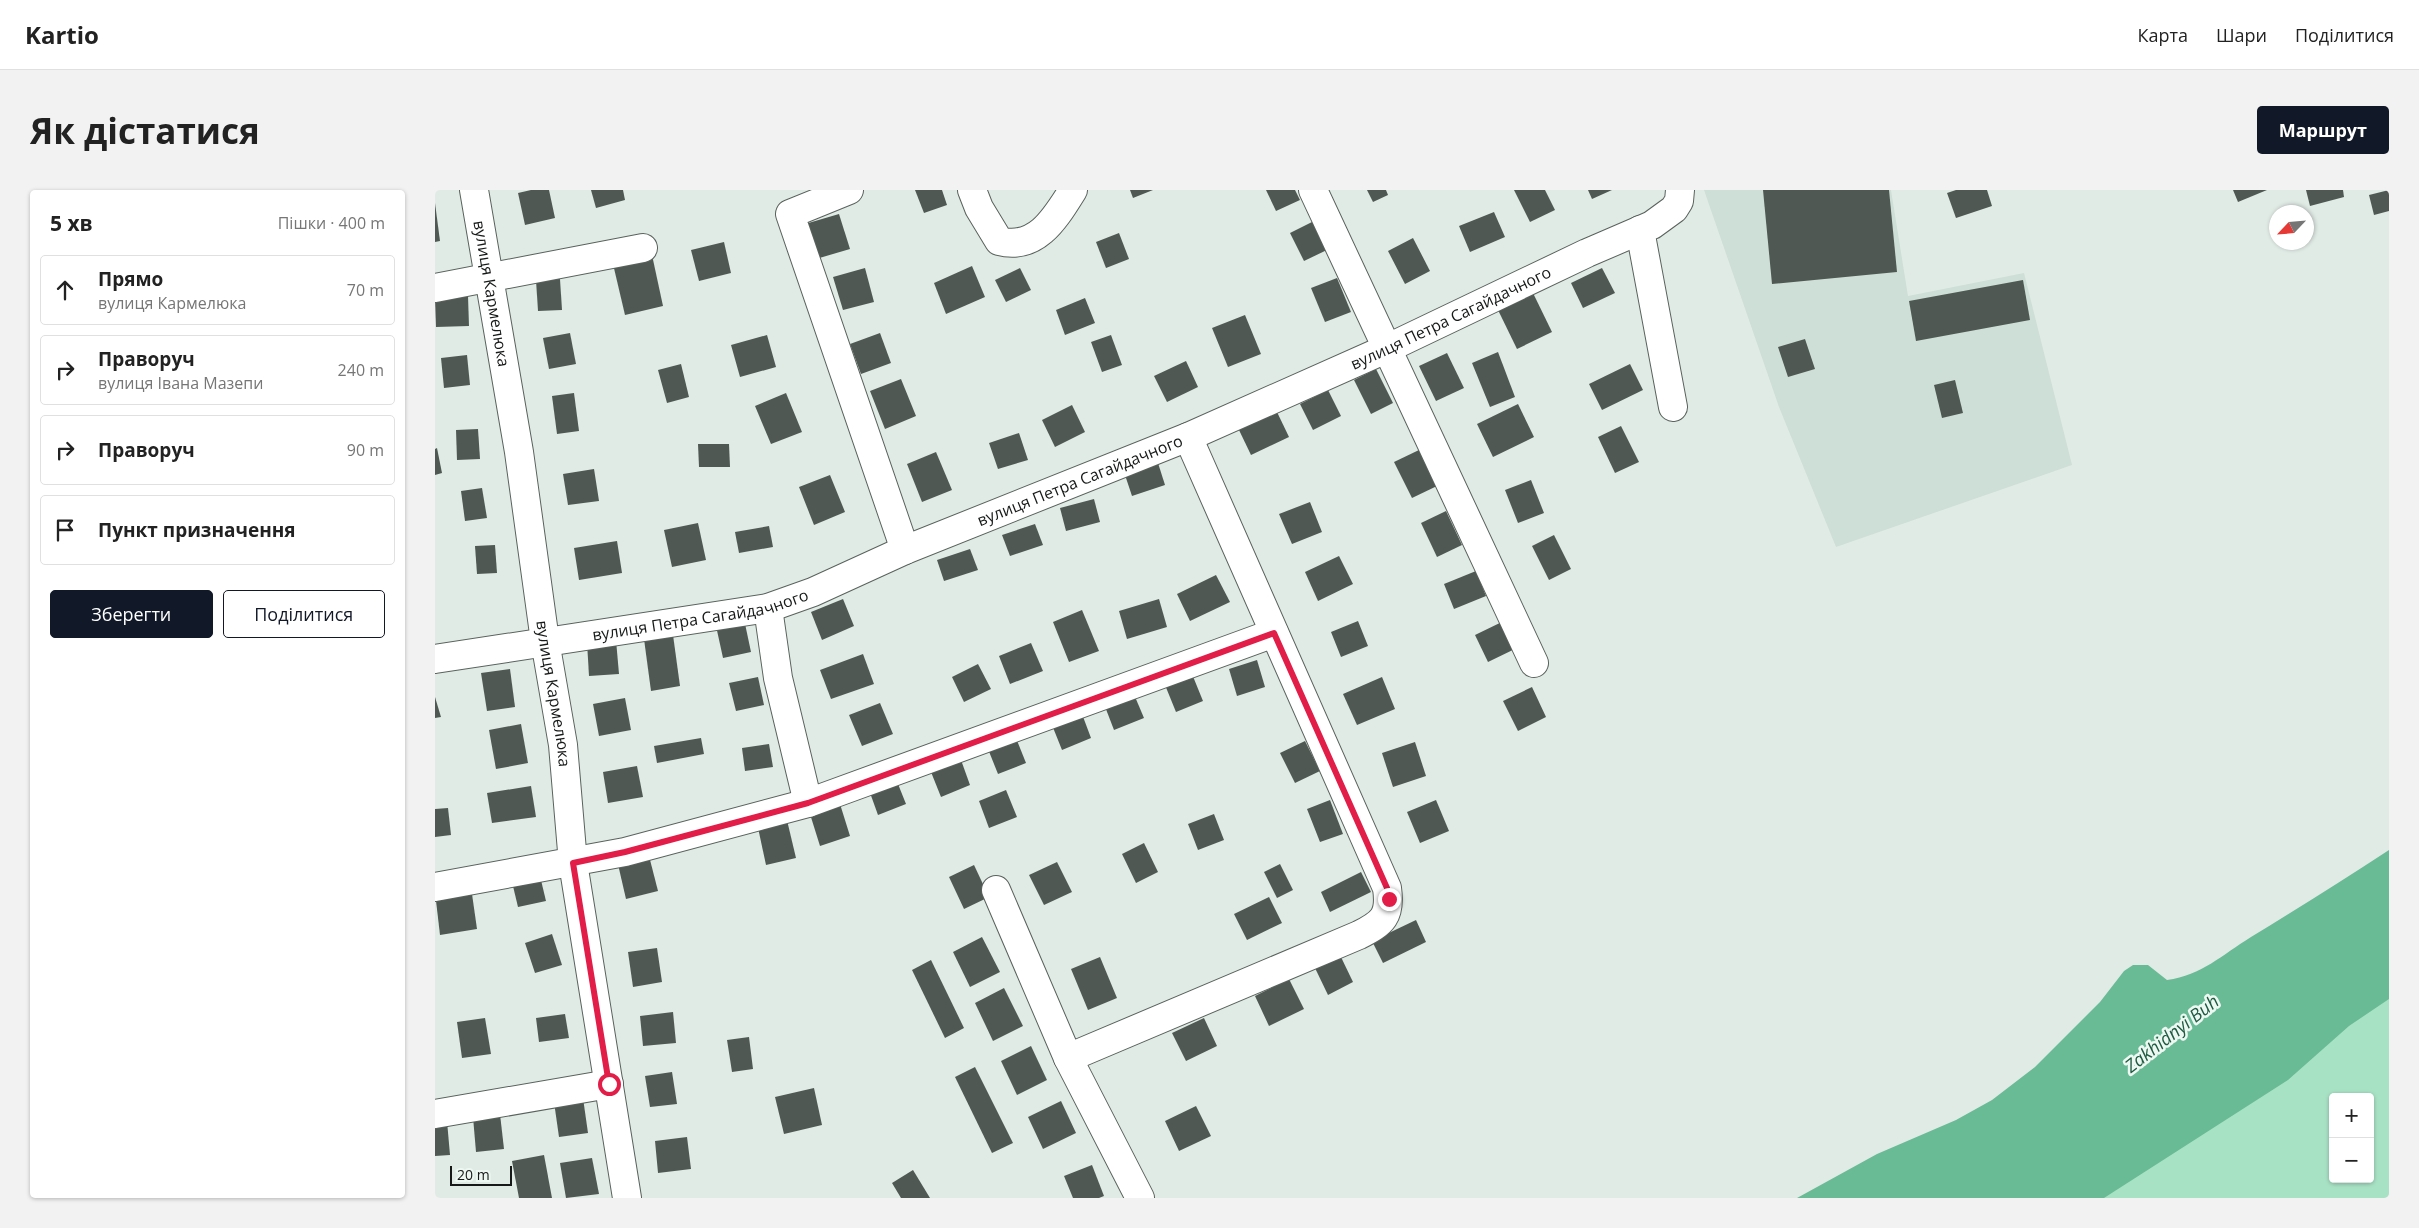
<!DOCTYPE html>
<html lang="uk">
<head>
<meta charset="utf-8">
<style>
  :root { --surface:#fff; --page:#f2f2f2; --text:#222; --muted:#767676; --line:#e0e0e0; --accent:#111827 }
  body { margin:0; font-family:"Open Sans",sans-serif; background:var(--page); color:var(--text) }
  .controls { position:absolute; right:15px; bottom:15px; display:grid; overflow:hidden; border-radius:5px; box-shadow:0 1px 4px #0004 }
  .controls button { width:45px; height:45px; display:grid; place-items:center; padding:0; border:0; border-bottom:1px solid var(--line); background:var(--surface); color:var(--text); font:25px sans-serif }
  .compass { position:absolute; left:1834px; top:15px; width:45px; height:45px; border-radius:50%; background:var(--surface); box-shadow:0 1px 4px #0004; rotate:244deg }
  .scale { position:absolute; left:15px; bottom:12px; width:62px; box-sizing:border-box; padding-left:5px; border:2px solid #161917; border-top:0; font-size:14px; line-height:18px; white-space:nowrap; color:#161917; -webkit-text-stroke:4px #eef8f3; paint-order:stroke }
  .stop { position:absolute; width:15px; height:15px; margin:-11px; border:4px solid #e11d48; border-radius:50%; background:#fff }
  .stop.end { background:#e11d48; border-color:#fff; box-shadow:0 1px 5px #0008 }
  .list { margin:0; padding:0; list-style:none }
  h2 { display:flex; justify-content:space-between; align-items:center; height:65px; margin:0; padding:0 20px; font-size:21px }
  h2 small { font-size:16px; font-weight:400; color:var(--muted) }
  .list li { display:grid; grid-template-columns:32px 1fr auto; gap:15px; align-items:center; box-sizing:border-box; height:70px; margin:0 10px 10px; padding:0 10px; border:1px solid var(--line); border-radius:5px }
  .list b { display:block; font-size:19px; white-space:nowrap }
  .list p { margin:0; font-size:16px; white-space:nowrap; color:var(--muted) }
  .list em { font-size:16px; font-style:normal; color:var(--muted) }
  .actions { display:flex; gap:10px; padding:15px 20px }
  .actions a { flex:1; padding:11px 0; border:1px solid var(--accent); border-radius:5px; text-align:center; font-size:18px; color:var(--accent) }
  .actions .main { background:var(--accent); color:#fff }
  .icon { flex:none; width:28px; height:28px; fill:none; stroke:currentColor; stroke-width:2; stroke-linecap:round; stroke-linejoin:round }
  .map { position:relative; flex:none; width:1954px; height:1008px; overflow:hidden; border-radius:5px }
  header { display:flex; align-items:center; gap:30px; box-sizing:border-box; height:70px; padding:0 25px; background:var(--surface); border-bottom:1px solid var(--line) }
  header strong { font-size:24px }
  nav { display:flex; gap:28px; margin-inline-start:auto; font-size:18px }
  .intro { display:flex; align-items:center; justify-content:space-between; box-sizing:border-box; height:120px; padding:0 30px }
  h1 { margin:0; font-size:35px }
  .button { padding:12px 22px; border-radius:5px; background:var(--accent); color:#fff; font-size:18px; font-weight:700 }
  main { display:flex; gap:30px; padding:0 30px }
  aside { flex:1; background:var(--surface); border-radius:5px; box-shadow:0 1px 4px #0004 }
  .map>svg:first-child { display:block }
</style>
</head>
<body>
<header>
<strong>Kartio</strong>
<nav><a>Карта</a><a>Шари</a><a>Поділитися</a></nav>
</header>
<div class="intro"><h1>Як дістатися</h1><a class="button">Маршрут</a></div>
<main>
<aside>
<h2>5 хв<small>Пішки · 400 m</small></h2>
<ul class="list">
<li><svg class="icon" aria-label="ahead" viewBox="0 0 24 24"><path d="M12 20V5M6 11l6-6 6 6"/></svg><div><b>Прямо</b><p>вулиця Кармелюка</p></div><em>70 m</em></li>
<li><svg class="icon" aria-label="right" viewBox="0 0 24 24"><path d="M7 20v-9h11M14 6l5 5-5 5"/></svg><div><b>Праворуч</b><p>вулиця Івана Мазепи</p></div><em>240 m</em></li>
<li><svg class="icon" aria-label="right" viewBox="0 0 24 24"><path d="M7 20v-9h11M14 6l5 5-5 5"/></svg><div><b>Праворуч</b></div><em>90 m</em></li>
<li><svg class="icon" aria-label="arrive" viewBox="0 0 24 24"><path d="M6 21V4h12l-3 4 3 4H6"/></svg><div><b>Пункт призначення</b></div></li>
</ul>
<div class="actions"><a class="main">Зберегти</a><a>Поділитися</a></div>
</aside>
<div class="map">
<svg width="1954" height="1008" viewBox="0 0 1954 1008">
  <rect width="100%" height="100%" fill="#e1ebe6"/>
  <!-- built -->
  <path fill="#cddfd6" d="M 1269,0 L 1456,0 L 1473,106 L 1589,83 L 1637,275 L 1401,357 L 1344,217 Z"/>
  <!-- green -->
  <path fill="#a8e2c5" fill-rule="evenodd" d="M 1954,741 L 1954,1008 L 1591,1008 ZM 1898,907 L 1935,907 L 1935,989 L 1898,989 Z"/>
  <!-- water -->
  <path fill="#69bb96" d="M 1954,660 L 1954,809 L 1914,836 L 1853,890 L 1669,1008 L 1362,1008 L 1442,964 L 1521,930 L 1557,910 L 1600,877 L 1665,812 L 1689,781 L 1698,775 L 1713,775 L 1732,790 C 1767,785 1787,765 1816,747 C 1862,719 1908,690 1954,660 Z"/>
  <!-- building -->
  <g fill="#505854">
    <path d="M 96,0 L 114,0 L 120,28 L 90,35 L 83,3 Z"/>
    <path d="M 156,0 L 188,0 L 190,10 L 161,18 Z"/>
    <path d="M 480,0 L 507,0 L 512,15 L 489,23 Z"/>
    <path d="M 695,0 L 718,0 L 698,8 Z"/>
    <path d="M 831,0 L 860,0 L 865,10 L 841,21 Z"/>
    <path d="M 932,0 L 951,0 L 953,5 L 938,12 Z"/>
    <path d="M 1079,0 L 1110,0 L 1120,20 L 1095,32 Z"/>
    <path d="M 1153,0 L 1177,0 L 1157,9 Z"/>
    <path d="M 1328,0 L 1454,0 L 1462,82 L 1337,94 Z"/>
    <path d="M 1521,0 L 1552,0 L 1557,16 L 1521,28 L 1512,3 Z"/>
    <path d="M 1798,0 L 1832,0 L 1803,12 Z"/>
    <path d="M 1871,0 L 1908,0 L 1909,7 L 1875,16 Z"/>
    <path d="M 1954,0 L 1954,21 L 1939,25 L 1934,5 Z"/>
    <path d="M 0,13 L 5,51 L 0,52 Z"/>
    <path d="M 1059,22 L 1070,47 L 1035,62 L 1024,36 Z"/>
    <path d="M 404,24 L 415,59 L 381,69 L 370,34 Z"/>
    <path d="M 881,30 L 894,59 L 869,71 L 855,43 Z"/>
    <path d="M 684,43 L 694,69 L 671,78 L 661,52 Z"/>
    <path d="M 978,48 L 995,81 L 970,94 L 953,61 Z"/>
    <path d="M 289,52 L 296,83 L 264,91 L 256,60 Z"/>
    <path d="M 217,65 L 228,116 L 190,125 L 178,74 Z"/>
    <path d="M 537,76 L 550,107 L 511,124 L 499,93 Z"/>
    <path d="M 430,78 L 439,112 L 408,120 L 398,87 Z"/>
    <path d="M 585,78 L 596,100 L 571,112 L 560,90 Z"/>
    <path d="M 1167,78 L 1180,103 L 1148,118 L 1136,93 Z"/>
    <path d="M 902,88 L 916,122 L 890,132 L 876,98 Z"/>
    <path d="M 125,89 L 127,120 L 103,121 L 101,90 Z"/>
    <path d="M 1588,90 L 1595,130 L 1481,151 L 1474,111 Z"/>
    <path d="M 1098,103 L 1117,142 L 1082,159 L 1063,120 Z"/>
    <path d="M 33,106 L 34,136 L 1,137 L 0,108 Z"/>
    <path d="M 650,108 L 660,133 L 630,145 L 621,120 Z"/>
    <path d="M 810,125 L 826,164 L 793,177 L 777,138 Z"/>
    <path d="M 135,143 L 141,174 L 114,179 L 108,148 Z"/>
    <path d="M 445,143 L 456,173 L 426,184 L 415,154 Z"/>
    <path d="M 332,145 L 341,177 L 305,187 L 296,155 Z"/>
    <path d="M 676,145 L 687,175 L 667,182 L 656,152 Z"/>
    <path d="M 1370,149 L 1380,179 L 1353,187 L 1343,157 Z"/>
    <path d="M 1063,162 L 1080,207 L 1055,217 L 1037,173 Z"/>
    <path d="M 1012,163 L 1029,198 L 1001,211 L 984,176 Z"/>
    <path d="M 32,165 L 35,195 L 9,198 L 6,168 Z"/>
    <path d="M 751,171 L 763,197 L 732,212 L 719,186 Z"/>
    <path d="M 246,174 L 254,207 L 232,213 L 223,180 Z"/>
    <path d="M 1195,174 L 1208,200 L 1167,220 L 1154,194 Z"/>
    <path d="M 941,179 L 958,213 L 936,224 L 919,190 Z"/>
    <path d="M 466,189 L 481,226 L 450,239 L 435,201 Z"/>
    <path d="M 1520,190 L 1528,223 L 1507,228 L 1499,195 Z"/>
    <path d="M 893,200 L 906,226 L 878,240 L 865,214 Z"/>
    <path d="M 139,203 L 144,241 L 122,244 L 117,206 Z"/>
    <path d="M 351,203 L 367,242 L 336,254 L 320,216 Z"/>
    <path d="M 1083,214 L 1099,247 L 1058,267 L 1042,234 Z"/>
    <path d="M 637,215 L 650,242 L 620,257 L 607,230 Z"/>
    <path d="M 842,222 L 854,247 L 816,265 L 804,240 Z"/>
    <path d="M 1186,236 L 1204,272 L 1180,283 L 1163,247 Z"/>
    <path d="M 43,239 L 45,269 L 22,270 L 21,240 Z"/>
    <path d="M 584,243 L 593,270 L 563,279 L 554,253 Z"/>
    <path d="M 263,254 L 294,254 L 295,277 L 264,277 Z"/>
    <path d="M 2,258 L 7,283 L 0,285 L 0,259 Z"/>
    <path d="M 984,260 L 1002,296 L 977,308 L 959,272 Z"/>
    <path d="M 501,262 L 517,300 L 487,312 L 472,274 Z"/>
    <path d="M 723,273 L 730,295 L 697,306 L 690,285 Z"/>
    <path d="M 159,279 L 164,311 L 133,315 L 128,284 Z"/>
    <path d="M 395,285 L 410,322 L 379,335 L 364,297 Z"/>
    <path d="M 1096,290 L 1109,323 L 1083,333 L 1070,300 Z"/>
    <path d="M 47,298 L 52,328 L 30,331 L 26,301 Z"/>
    <path d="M 659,309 L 665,332 L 631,341 L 625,318 Z"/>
    <path d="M 875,312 L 887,342 L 857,354 L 844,324 Z"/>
    <path d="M 1011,321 L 1027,355 L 1002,367 L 986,333 Z"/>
    <path d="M 263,333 L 271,370 L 237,377 L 229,340 Z"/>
    <path d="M 600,334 L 608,355 L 575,366 L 567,345 Z"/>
    <path d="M 334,336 L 338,357 L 304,363 L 300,342 Z"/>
    <path d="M 1119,345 L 1136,379 L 1114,390 L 1097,356 Z"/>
    <path d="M 182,351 L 187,383 L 144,390 L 139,358 Z"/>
    <path d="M 60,355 L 62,383 L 42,384 L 40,356 Z"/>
    <path d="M 535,359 L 543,380 L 509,391 L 502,370 Z"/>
    <path d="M 904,366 L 918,394 L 883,411 L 870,382 Z"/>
    <path d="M 1041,381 L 1051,406 L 1019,419 L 1009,394 Z"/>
    <path d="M 781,385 L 795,412 L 755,431 L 742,404 Z"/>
    <path d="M 408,409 L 419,436 L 387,450 L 376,422 Z"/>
    <path d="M 724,409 L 732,437 L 692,449 L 684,421 Z"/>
    <path d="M 647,420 L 664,461 L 634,472 L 618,432 Z"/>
    <path d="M 309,429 L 316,462 L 288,468 L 281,436 Z"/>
    <path d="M 1073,429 L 1086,456 L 1053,472 L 1040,445 Z"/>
    <path d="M 923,431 L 933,456 L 906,467 L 896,442 Z"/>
    <path d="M 238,445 L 245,496 L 216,501 L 209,449 Z"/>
    <path d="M 181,450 L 184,484 L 154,486 L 152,452 Z"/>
    <path d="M 596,453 L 608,481 L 575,494 L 564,466 Z"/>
    <path d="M 428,464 L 439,494 L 396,509 L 385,480 Z"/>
    <path d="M 822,470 L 830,497 L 802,506 L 794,479 Z"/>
    <path d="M 543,474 L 556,499 L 529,512 L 517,487 Z"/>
    <path d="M 75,479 L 80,517 L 52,521 L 46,483 Z"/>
    <path d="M 757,484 L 768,511 L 741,522 L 730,495 Z"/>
    <path d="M 323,487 L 329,515 L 301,521 L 294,493 Z"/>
    <path d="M 947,487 L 960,519 L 922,535 L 908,504 Z"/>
    <path d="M 1097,497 L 1111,527 L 1083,541 L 1068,511 Z"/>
    <path d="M 698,502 L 709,528 L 679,540 L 669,514 Z"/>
    <path d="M 0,507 L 6,527 L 0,528 Z"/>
    <path d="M 190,508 L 196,540 L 164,546 L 158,514 Z"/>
    <path d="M 445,513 L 458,544 L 427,556 L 414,525 Z"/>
    <path d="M 647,524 L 656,548 L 627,560 L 617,535 Z"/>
    <path d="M 86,534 L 93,573 L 61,579 L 54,540 Z"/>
    <path d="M 266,548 L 269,564 L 222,573 L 219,556 Z"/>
    <path d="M 581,548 L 591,573 L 563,584 L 553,559 Z"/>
    <path d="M 870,551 L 885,581 L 860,593 L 845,563 Z"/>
    <path d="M 980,552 L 991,586 L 958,597 L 947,563 Z"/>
    <path d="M 334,554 L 338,577 L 310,581 L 307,558 Z"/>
    <path d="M 526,570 L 535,595 L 506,607 L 496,582 Z"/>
    <path d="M 202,576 L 208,607 L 173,613 L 168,582 Z"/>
    <path d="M 461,589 L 471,614 L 443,625 L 434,600 Z"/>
    <path d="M 96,596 L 101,627 L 57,633 L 52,603 Z"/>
    <path d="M 571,600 L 582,627 L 554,638 L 544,611 Z"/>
    <path d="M 895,610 L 908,644 L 885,652 L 872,619 Z"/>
    <path d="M 1001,610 L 1014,641 L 985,653 L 972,622 Z"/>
    <path d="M 405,614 L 415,646 L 385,656 L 375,624 Z"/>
    <path d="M 13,618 L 16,645 L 0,647 L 0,619 Z"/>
    <path d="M 779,624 L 789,650 L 763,660 L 753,634 Z"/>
    <path d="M 351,626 L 361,668 L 331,675 L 322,633 Z"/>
    <path d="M 709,653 L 723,682 L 701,693 L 687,664 Z"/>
    <path d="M 213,662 L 223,701 L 191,709 L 182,670 Z"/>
    <path d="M 622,672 L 637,702 L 609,715 L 594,685 Z"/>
    <path d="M 845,674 L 858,700 L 842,708 L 829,682 Z"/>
    <path d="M 539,675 L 554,707 L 529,719 L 514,687 Z"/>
    <path d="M 926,682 L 936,702 L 895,722 L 886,702 Z"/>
    <path d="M 105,686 L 111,711 L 83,717 L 77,692 Z"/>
    <path d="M 36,697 L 42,739 L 5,745 L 0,702 Z"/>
    <path d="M 834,707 L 847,733 L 812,750 L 799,724 Z"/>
    <path d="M 981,730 L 991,752 L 948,773 L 937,751 Z"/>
    <path d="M 117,744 L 127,775 L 100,783 L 90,753 Z"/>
    <path d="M 547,747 L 565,782 L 535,797 L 518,762 Z"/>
    <path d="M 222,758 L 227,792 L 198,797 L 193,762 Z"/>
    <path d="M 905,765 L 918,792 L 893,805 L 880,778 Z"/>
    <path d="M 665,767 L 682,808 L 653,820 L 636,779 Z"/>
    <path d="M 496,770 L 529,838 L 510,848 L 477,780 Z"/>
    <path d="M 854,789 L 869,819 L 834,836 L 820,806 Z"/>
    <path d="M 569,798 L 588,836 L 558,851 L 540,813 Z"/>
    <path d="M 238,822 L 241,853 L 208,856 L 205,826 Z"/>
    <path d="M 130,824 L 134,848 L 104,852 L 101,828 Z"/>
    <path d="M 50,828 L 56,864 L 27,868 L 22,832 Z"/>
    <path d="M 769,828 L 782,856 L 751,871 L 737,843 Z"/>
    <path d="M 314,847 L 318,879 L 297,882 L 292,850 Z"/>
    <path d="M 596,856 L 612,890 L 582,905 L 566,871 Z"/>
    <path d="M 540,877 L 578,953 L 557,963 L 520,887 Z"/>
    <path d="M 237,882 L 242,914 L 215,917 L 210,886 Z"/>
    <path d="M 379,898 L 387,935 L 349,944 L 340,907 Z"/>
    <path d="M 148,908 L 153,943 L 124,947 L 119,912 Z"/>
    <path d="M 626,911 L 641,943 L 608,959 L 593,927 Z"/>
    <path d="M 761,916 L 776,946 L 744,961 L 730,931 Z"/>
    <path d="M 65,924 L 69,959 L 41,962 L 38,927 Z"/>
    <path d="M 12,931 L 15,965 L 0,966 L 0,932 Z"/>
    <path d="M 252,947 L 256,979 L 223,983 L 220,951 Z"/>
    <path d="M 109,965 L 117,1008 L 84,1008 L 77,971 Z"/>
    <path d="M 157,968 L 164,1004 L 131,1008 L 125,973 Z"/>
    <path d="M 657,975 L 669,1006 L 664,1008 L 638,1008 L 629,986 Z"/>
    <path d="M 478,980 L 495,1008 L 466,1008 L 457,993 Z"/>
  </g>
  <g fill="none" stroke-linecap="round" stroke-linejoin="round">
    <defs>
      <g id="minor">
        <path id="s1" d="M 39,0 L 84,262 L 110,451 L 128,555 L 138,673 L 192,1008"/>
        <path d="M 414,0 L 355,24 L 470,360"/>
        <path d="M 537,0 L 544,18 L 564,51 C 602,61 621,27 638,0"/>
        <path d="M 878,0 L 1099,473"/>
        <path d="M 1205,40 L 1238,217"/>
        <path d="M 0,98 L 208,58"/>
        <path d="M 333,418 L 343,488 L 373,613"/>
        <path id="s2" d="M 0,469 L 333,418 L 378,402 L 470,360 L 753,247 L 951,159 L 1152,63 L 1217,35 L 1239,19 L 1244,11 L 1245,0"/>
        <path d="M 0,697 L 190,662 L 373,613 L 839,443"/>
        <path d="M 561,700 L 633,868 L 705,1008"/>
        <path d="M 633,868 L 924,745 C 948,733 956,726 952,698 L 753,247"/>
        <path d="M 0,924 L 174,894"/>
      </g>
    </defs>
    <!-- minor casing -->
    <use href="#minor" stroke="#59625d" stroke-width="30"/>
    <!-- minor -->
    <use href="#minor" stroke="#fff" stroke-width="28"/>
  </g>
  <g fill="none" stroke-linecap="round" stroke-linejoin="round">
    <!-- route -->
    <path stroke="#e11d48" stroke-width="6" d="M 174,894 L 138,673 L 190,662 L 373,613 L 839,443 L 952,698 L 954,709"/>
  </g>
  <g text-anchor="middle" stroke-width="5" stroke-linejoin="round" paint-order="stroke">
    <!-- street labels -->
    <g font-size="16" fill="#161917" stroke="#eef8f3">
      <text dy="6" stroke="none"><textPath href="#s1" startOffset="105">вулиця Кармелюка</textPath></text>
      <text dy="6" stroke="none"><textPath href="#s2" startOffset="1079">вулиця Петра Сагайдачного</textPath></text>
      <text dy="6" stroke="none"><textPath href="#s2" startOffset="674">вулиця Петра Сагайдачного</textPath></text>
      <text dy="6" stroke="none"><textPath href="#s2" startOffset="269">вулиця Петра Сагайдачного</textPath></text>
      <text dy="6" stroke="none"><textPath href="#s1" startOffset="510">вулиця Кармелюка</textPath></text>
    </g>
    <!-- water labels -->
    <g font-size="18" font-style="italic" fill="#1d5b42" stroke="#eef8f3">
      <text transform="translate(1737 844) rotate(-38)" y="6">Zakhidnyi Buh</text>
    </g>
  </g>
</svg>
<div class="controls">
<button>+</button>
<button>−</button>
</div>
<svg class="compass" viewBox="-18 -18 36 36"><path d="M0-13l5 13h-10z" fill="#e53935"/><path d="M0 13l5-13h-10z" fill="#767676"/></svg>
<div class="scale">20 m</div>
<div class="stop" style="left:174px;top:894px"></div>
<div class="stop end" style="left:954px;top:709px"></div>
</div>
</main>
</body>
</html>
